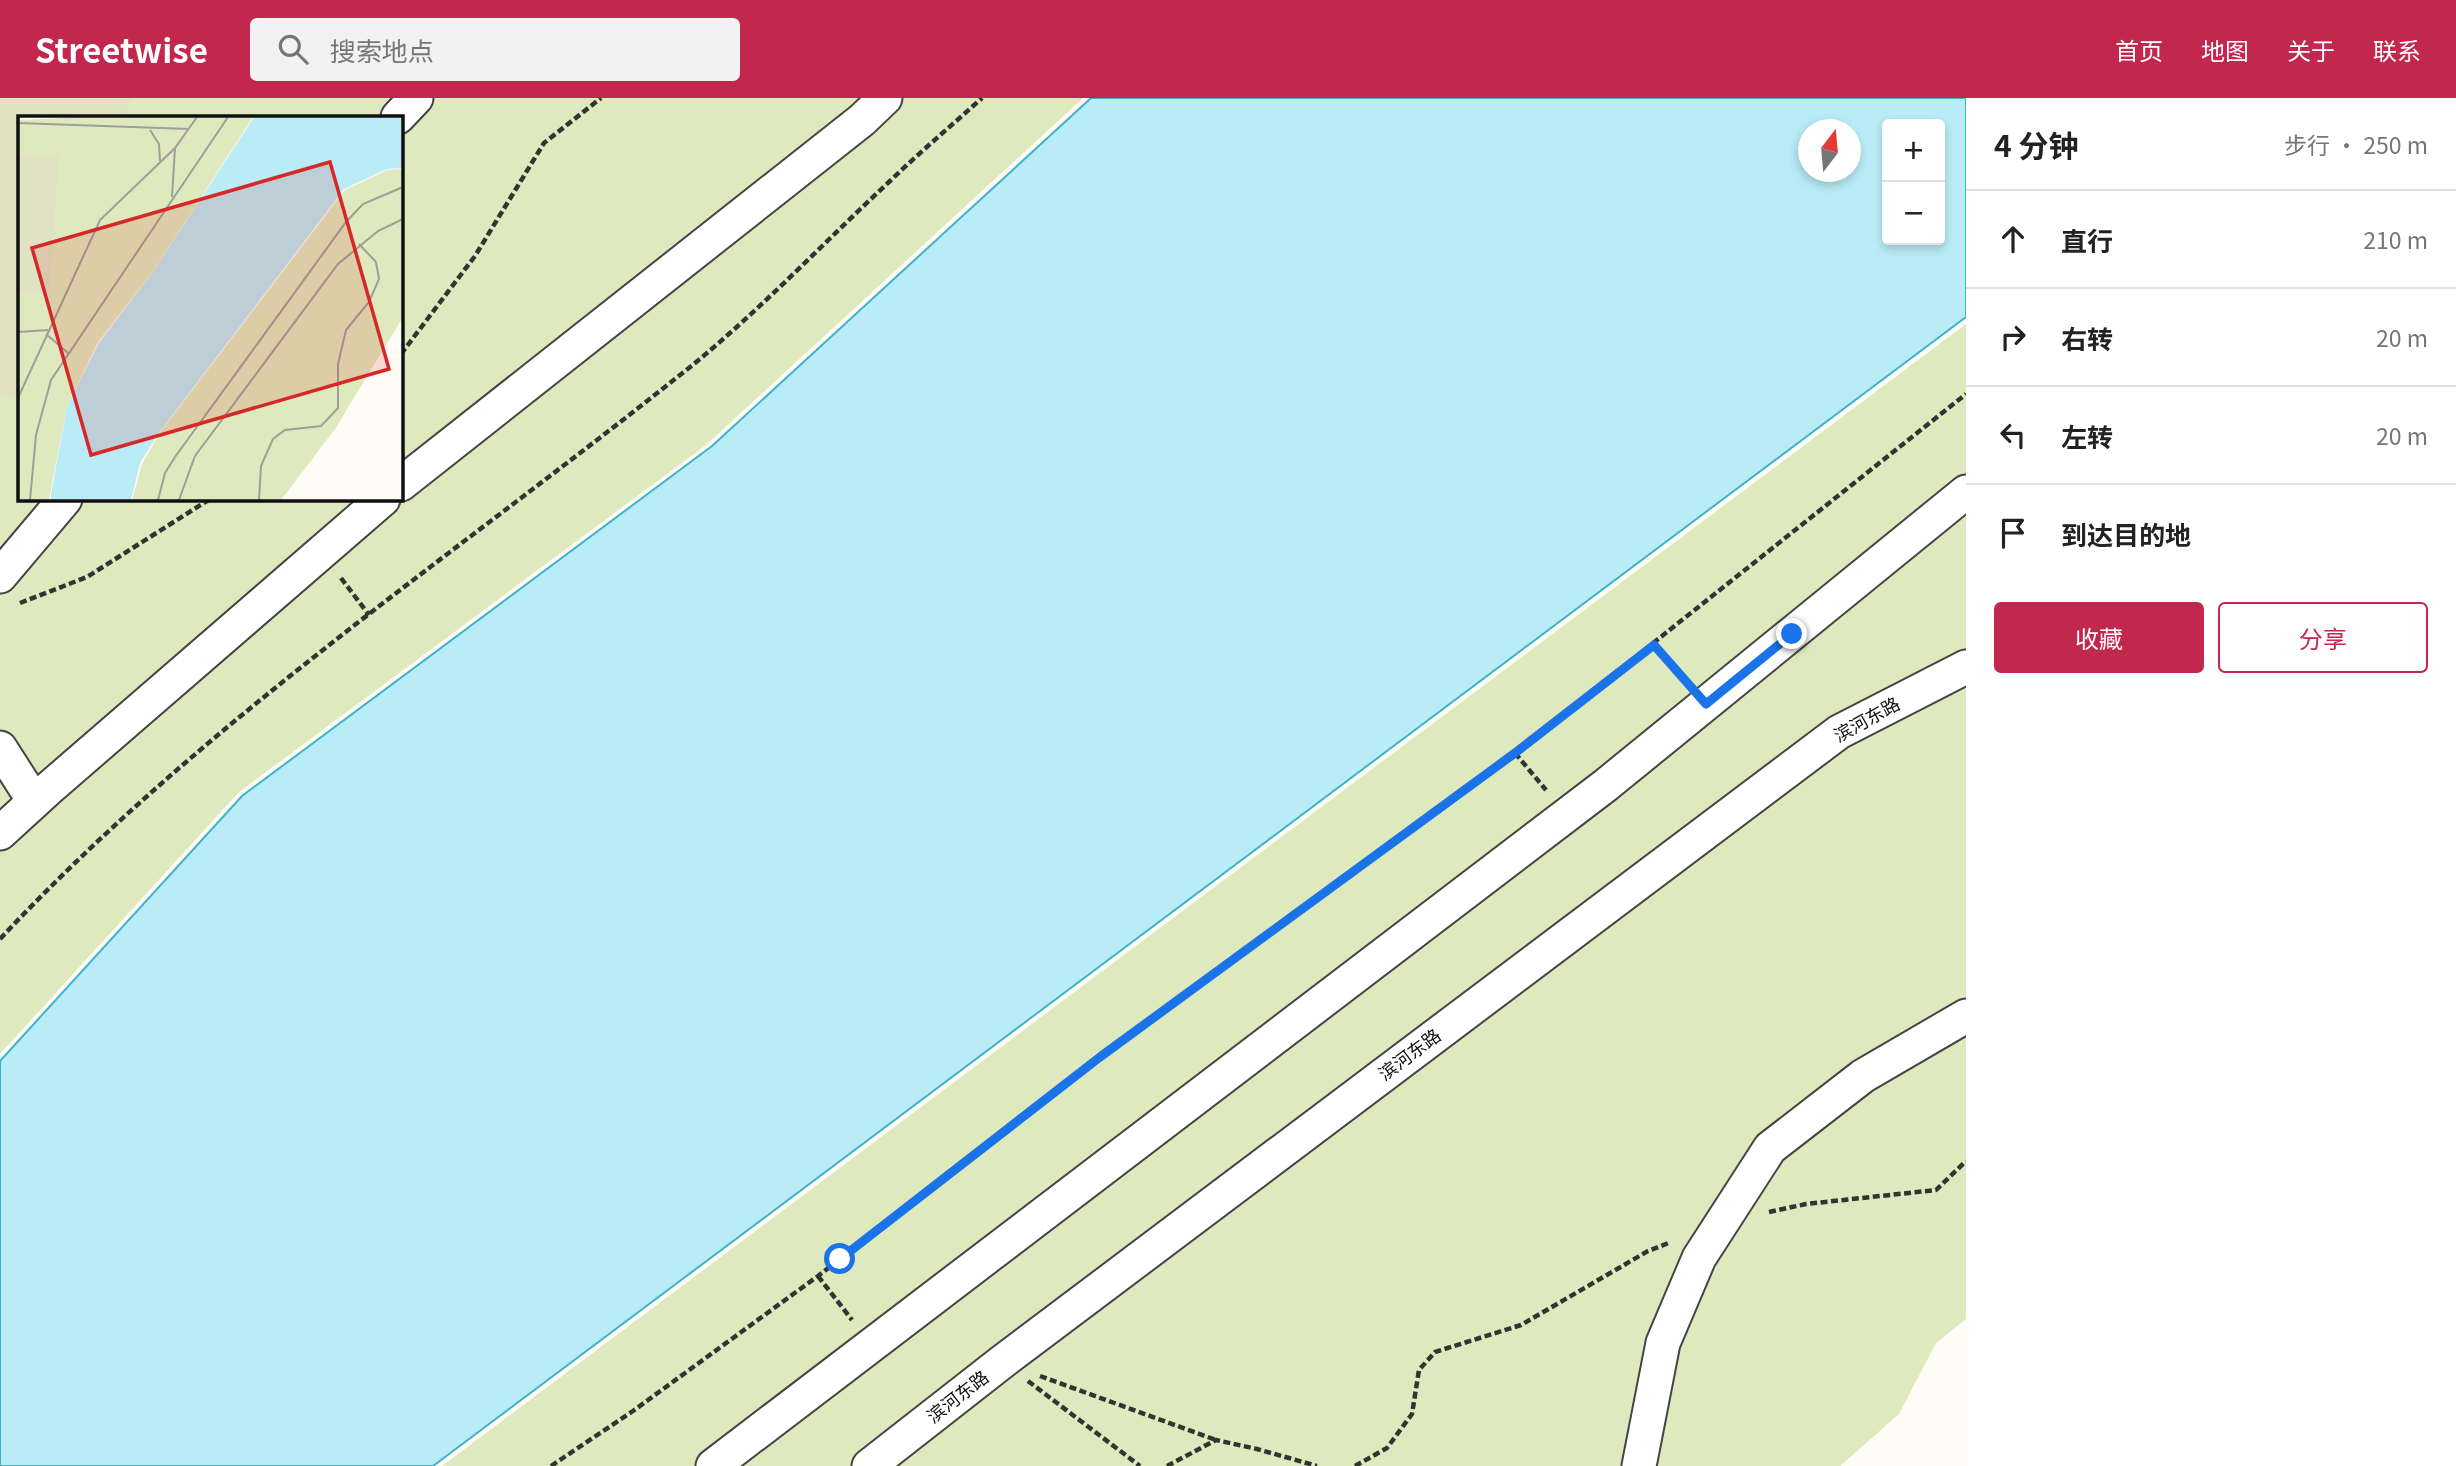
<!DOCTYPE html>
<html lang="zh">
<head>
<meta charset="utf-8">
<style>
  :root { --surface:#fff; --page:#f2f2f2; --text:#222; --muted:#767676; --line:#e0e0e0; --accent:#c2284e }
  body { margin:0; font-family:Georgia,"Noto Sans SC",serif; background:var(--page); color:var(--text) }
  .controls { position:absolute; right:21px; top:21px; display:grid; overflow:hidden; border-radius:7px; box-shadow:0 4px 10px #0003 }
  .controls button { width:63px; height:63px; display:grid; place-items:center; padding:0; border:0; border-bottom:2px solid var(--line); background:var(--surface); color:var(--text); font:35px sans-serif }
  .compass { position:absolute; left:1798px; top:21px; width:63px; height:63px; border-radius:50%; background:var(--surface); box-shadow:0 4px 10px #0003; rotate:16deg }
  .stop { position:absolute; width:21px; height:21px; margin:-16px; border:5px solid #1a73e8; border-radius:50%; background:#fff }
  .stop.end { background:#1a73e8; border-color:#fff; box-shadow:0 2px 7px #0008 }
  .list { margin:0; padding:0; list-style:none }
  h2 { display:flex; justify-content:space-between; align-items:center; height:91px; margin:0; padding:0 28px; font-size:30px }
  h2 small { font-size:23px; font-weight:400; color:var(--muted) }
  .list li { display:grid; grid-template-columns:46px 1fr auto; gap:21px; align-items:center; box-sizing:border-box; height:98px; padding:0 28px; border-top:2px solid var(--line) }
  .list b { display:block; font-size:26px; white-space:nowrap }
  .list em { font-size:23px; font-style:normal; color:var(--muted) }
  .actions { display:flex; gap:14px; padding:21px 28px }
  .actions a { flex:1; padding:16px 0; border:2px solid var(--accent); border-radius:7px; text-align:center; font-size:24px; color:var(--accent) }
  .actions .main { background:var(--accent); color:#fff }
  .icon { flex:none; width:38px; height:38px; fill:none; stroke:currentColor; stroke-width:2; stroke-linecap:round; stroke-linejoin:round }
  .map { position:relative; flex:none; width:1966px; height:1368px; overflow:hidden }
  header { display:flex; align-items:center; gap:42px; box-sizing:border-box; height:98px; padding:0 35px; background:var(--accent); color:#fff }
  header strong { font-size:33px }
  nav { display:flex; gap:38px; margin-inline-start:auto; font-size:24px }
  .search { width:490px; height:63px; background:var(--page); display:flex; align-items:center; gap:18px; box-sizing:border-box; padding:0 24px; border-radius:7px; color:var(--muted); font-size:26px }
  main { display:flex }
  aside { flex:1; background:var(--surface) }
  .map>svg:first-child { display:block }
</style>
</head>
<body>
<header>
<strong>Streetwise</strong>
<div class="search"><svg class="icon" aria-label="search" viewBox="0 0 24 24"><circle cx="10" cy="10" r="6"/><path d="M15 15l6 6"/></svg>搜索地点</div>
<nav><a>首页</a><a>地图</a><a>关于</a><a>联系</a></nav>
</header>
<main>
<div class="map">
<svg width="1966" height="1368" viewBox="0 0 1966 1368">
  <rect width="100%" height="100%" fill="#fffbf5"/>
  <!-- green -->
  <g fill="#deeabd" fill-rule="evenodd">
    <path d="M 0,0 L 1083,0 L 706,347 L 239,694 L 0,956 ZM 19,19 L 401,19 L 401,401 L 19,401 Z"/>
    <path d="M 1966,226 L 1966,1221 L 1936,1245 L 1899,1316 L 1840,1368 L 442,1368 Z"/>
  </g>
  <!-- cemetery -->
  <path fill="#dfe3c4" d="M 0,0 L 131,0 L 124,19 L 19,19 L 19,302 L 0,296 Z"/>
  <!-- water -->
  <path fill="#b9ecf6" stroke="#40b2cd" stroke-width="2" fill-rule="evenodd" d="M 1091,0 L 1966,0 L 1966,219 L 433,1368 L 0,1368 L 0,963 L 242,698 L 712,348 ZM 1887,26 L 1940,26 L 1940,142 L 1887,142 ZM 1808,32 L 1850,32 L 1850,74 L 1808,74 Z"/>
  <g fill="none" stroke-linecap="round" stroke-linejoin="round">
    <defs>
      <g id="minor">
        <path d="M 398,19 L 416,0"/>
        <path d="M 401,386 L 862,22 L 885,0"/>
        <path d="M 0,478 L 65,401"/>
        <path d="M 0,650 L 34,703"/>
        <path d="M 0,735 L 47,692 L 383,401"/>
        <path d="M 713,1368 L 1606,687 L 1966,394"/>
        <path d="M 869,1368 L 1002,1264 L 1839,634 L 1966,569"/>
        <path d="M 1639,1368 L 1663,1245 L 1699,1160 L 1770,1050 L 1863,978 L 1966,918"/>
      </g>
    </defs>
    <!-- minor casing -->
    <use href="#minor" stroke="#444" stroke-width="37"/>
    <!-- path -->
    <g stroke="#333" stroke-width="4.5" stroke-dasharray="7 3.5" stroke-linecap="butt">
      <path d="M 401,256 L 475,158 L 544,45 L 601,0"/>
      <path d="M 341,480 L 369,517"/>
      <path d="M 20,505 L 87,479 L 210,401"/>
      <path d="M 1654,547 L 1686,583"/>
      <path d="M 1515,655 L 1546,692"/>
      <path d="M 0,841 C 200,627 446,463 675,281 C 752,221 819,149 890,83 C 920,54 951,28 982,0"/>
      <path d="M 1769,1114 L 1806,1106 L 1936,1092 L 1966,1063"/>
      <path d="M 818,1178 L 852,1222"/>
      <path d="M 1040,1278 L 1216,1342"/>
      <path d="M 1028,1283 L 1140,1368"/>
      <path d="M 551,1368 L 633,1313 L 818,1178 L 1100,959 L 1515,655 L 1966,296"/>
      <path d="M 1167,1368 L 1216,1342 L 1257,1351 L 1317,1368"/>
      <path d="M 1355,1368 L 1387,1350 L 1412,1316 L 1419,1272 L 1435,1254 L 1521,1227 L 1648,1153 L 1671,1144"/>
    </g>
    <!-- minor -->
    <use href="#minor" stroke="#fff" stroke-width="33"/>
  </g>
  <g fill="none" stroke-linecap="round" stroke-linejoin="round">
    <!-- route -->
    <path stroke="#1a73e8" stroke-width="9" d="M 840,1161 L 1100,959 L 1515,655 L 1654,547 L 1706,606 L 1792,536"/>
  </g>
  <g text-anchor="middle" stroke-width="7" stroke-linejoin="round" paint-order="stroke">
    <!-- street labels -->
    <g font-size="18" fill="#111" stroke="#fff">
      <text transform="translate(1867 622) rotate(-29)" y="6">滨河东路</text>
      <text transform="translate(1410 957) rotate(-37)" y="6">滨河东路</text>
      <text transform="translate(958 1299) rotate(-38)" y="6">滨河东路</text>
    </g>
  </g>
  <!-- overview -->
  <g transform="translate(18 18)">
    <rect width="385" height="385" fill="#fffbf5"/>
    <path d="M 66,1 L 235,1 L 136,154 L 80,226 L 49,290 L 31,384 L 0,384 L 0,4 ZM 385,53 L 385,201 L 317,313 L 263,384 L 114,384 L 124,348 L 141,318 L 327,74 L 369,54 Z" fill="#deeabd"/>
    <path d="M 0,39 L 41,39 L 31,177 L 0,176 Z" fill="#dfe3c4"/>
    <path d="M 236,1 L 385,1 L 385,52 L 369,53 L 326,73 L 140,318 L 122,347 L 113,384 L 32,384 L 49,290 L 81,227 L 137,153 Z" fill="#b9ecf6"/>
    <path fill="none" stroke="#a09d9a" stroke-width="2" d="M 0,7 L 171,13M 132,14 L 141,28 L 142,45M 154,81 L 157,32M 0,216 L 30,214M 28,218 L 50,237M 0,282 L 82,104 L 157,32 L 179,1M 12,384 L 18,319 L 33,264 L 210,1M 140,384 L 147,357 L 157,341 L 328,106 L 345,88 L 385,71M 161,384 L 177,340 L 320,148 L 360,115 L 385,103M 241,384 L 243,350 L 255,323 L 267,314 L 303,310 L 320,292 L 320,248 L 328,214 L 351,186 L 361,163 L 358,146 L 341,128"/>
    <path fill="#d62828" fill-opacity="0.15" stroke="#d62828" stroke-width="3.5" d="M 312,46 L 371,253 L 73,339 L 14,132 Z"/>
    <rect width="385" height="385" fill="none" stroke="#111" stroke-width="3.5"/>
  </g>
</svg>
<div class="controls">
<button>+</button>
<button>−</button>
</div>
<svg class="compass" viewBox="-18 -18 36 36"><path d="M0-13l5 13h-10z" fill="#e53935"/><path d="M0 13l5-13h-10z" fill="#767676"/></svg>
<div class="stop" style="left:840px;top:1161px"></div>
<div class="stop end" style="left:1792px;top:536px"></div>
</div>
<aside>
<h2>4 分钟<small>步行 · 250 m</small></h2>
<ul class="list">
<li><svg class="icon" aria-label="ahead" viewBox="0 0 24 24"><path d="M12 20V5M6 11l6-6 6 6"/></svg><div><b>直行</b></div><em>210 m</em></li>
<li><svg class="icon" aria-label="right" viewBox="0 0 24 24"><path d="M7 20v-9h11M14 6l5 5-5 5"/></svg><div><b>右转</b></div><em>20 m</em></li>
<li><svg class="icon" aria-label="left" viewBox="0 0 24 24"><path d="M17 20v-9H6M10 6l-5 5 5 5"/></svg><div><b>左转</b></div><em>20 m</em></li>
<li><svg class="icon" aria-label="arrive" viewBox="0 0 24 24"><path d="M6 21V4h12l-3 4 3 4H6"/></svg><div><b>到达目的地</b></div></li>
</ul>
<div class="actions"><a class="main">收藏</a><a>分享</a></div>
</aside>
</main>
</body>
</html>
